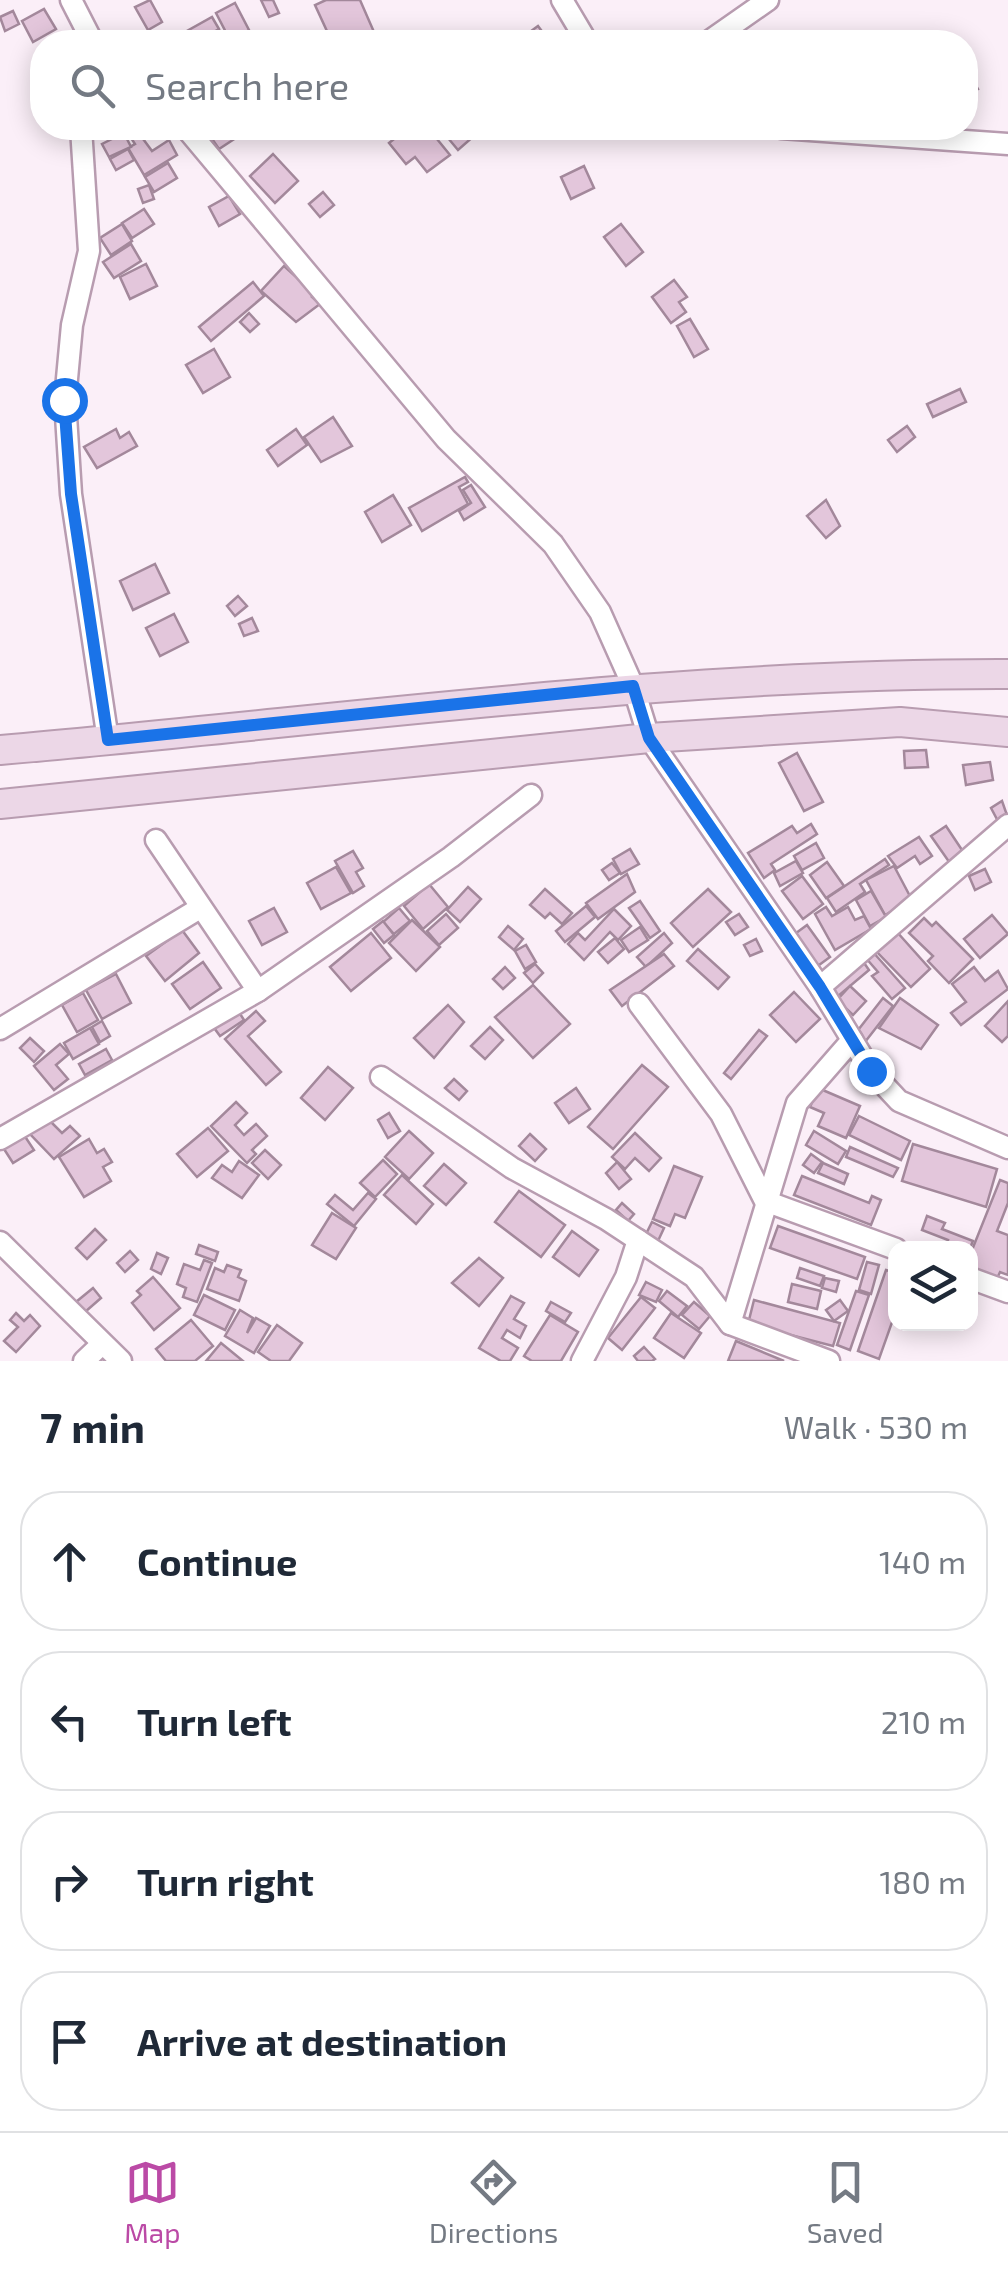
<!DOCTYPE html>
<html lang="en">
<head>
<meta charset="utf-8">
<style>
  :root { --surface:#fff; --page:#f6f6f7; --text:#1f2937; --muted:#747a83; --line:#e0e1e3; --accent:#bb4aa6 }
  body { margin:0; font-family:"Exo 2",sans-serif; background:var(--page); color:var(--text) }
  .controls { position:absolute; right:30px; bottom:30px; display:grid; overflow:hidden; border-radius:20px; box-shadow:0 5px 25px #0003 }
  .controls button { width:90px; height:90px; display:grid; place-items:center; padding:0; border:0; border-bottom:2px solid var(--line); background:var(--surface); color:var(--text); font:50px sans-serif }
  .stop { position:absolute; width:30px; height:30px; margin:-22px; border:8px solid #1a73e8; border-radius:50%; background:#fff }
  .stop.end { background:#1a73e8; border-color:#fff; box-shadow:0 2px 10px #0008 }
  .list { margin:0; padding:0; list-style:none }
  h2 { display:flex; justify-content:space-between; align-items:center; height:130px; margin:0; padding:0 40px; font-size:42px }
  h2 small { font-size:32px; font-weight:400; color:var(--muted) }
  .list li { display:grid; grid-template-columns:65px 1fr auto; gap:30px; align-items:center; box-sizing:border-box; height:140px; margin:0 20px 20px; padding:0 20px; border:2px solid var(--line); border-radius:40px }
  .list b { display:block; font-size:38px; white-space:nowrap }
  .list em { font-size:32px; font-style:normal; color:var(--muted) }
  .icon { flex:none; width:55px; height:55px; fill:none; stroke:currentColor; stroke-width:2; stroke-linecap:round; stroke-linejoin:round }
  .map { position:relative; flex:none; width:1008px; height:1361px; overflow:hidden }
  .search { position:absolute; background:var(--surface); box-shadow:0 5px 25px #0003; left:30px; right:30px; top:30px; height:110px; display:flex; align-items:center; gap:25px; box-sizing:border-box; padding:0 35px; border-radius:40px; color:var(--muted); font-size:38px }
  .sheet { height:770px; background:var(--surface) }
  nav { display:flex; justify-content:space-around; align-items:center; box-sizing:border-box; height:140px; border-top:2px solid var(--line); background:var(--surface); font-size:28px; color:var(--muted) }
  nav a { display:grid; justify-items:center; gap:5px }
  nav .on { color:var(--accent) }
  .map>svg:first-child { display:block }
</style>
</head>
<body>
<div class="map">
<svg width="1008" height="1361" viewBox="0 0 1008 1361">
  <rect width="100%" height="100%" fill="#fbeff8"/>
  <!-- building -->
  <g fill="#e3c6db" stroke="#a3889b" stroke-width="2.5">
    <path d="M 150,0 L 162,22 L 148,30 L 135,7 Z"/>
    <path d="M 261,0 L 273,0 L 279,13 L 269,17 Z"/>
    <path d="M 326,0 L 360,0 L 374,32 L 351,42 L 332,42 L 315,5 Z"/>
    <path d="M 235,3 L 249,30 L 230,40 L 216,13 Z"/>
    <path d="M 44,9 L 56,29 L 33,42 L 22,21 Z"/>
    <path d="M 13,11 L 19,24 L 5,31 L 0,17 Z"/>
    <path d="M 212,17 L 219,29 L 194,42 L 181,42 L 178,36 Z"/>
    <path d="M 538,26 L 547,38 L 521,42 L 519,40 Z"/>
    <path d="M 966,69 L 978,89 L 966,96 Z"/>
    <path d="M 135,128 L 152,151 L 169,140 L 177,155 L 144,175 L 128,148 L 135,144 L 126,130 Z"/>
    <path d="M 215,128 L 251,128 L 219,149 L 208,133 Z"/>
    <path d="M 408,128 L 428,128 L 450,155 L 427,172 L 415,157 L 406,164 L 389,143 Z"/>
    <path d="M 461,128 L 475,135 L 458,150 L 448,138 Z"/>
    <path d="M 124,133 L 131,147 L 109,157 L 102,144 Z"/>
    <path d="M 128,149 L 134,160 L 116,170 L 110,159 Z"/>
    <path d="M 273,154 L 298,181 L 275,203 L 250,176 Z"/>
    <path d="M 168,163 L 177,178 L 154,192 L 145,177 Z"/>
    <path d="M 584,166 L 594,188 L 571,199 L 561,177 Z"/>
    <path d="M 149,185 L 154,199 L 143,203 L 138,189 Z"/>
    <path d="M 323,192 L 334,205 L 320,217 L 309,204 Z"/>
    <path d="M 229,196 L 240,214 L 219,226 L 209,207 Z"/>
    <path d="M 144,209 L 154,224 L 132,238 L 122,223 Z"/>
    <path d="M 122,224 L 132,241 L 111,255 L 100,238 Z"/>
    <path d="M 621,224 L 643,252 L 626,266 L 604,237 Z"/>
    <path d="M 131,244 L 141,261 L 114,278 L 103,262 Z"/>
    <path d="M 146,264 L 157,286 L 130,299 L 120,277 Z"/>
    <path d="M 284,266 L 315,294 L 312,297 L 320,304 L 296,322 L 261,291 Z"/>
    <path d="M 674,280 L 687,297 L 679,302 L 686,312 L 671,323 L 652,297 Z"/>
    <path d="M 253,282 L 264,296 L 211,341 L 199,327 Z"/>
    <path d="M 249,313 L 259,324 L 250,332 L 240,322 Z"/>
    <path d="M 690,319 L 708,349 L 694,357 L 677,326 Z"/>
    <path d="M 214,349 L 230,377 L 203,393 L 186,365 Z"/>
    <path d="M 960,389 L 966,402 L 933,417 L 927,404 Z"/>
    <path d="M 333,417 L 352,446 L 321,462 L 304,437 Z"/>
    <path d="M 907,426 L 915,437 L 897,452 L 888,440 Z"/>
    <path d="M 116,429 L 120,438 L 129,432 L 137,446 L 97,468 L 84,447 Z"/>
    <path d="M 296,429 L 307,445 L 278,466 L 267,450 Z"/>
    <path d="M 465,477 L 468,482 L 459,487 L 468,504 L 422,531 L 409,508 Z"/>
    <path d="M 471,485 L 485,507 L 464,520 L 459,511 L 471,503 L 463,490 Z"/>
    <path d="M 393,495 L 411,525 L 382,542 L 365,512 Z"/>
    <path d="M 826,500 L 840,526 L 826,538 L 807,516 Z"/>
    <path d="M 155,564 L 169,593 L 133,610 L 120,581 Z"/>
    <path d="M 238,596 L 247,606 L 235,616 L 227,606 Z"/>
    <path d="M 174,614 L 188,642 L 160,656 L 146,628 Z"/>
    <path d="M 252,618 L 258,631 L 244,636 L 239,624 Z"/>
    <path d="M 926,750 L 928,767 L 905,768 L 904,751 Z"/>
    <path d="M 797,753 L 823,802 L 804,811 L 779,763 Z"/>
    <path d="M 990,762 L 993,780 L 966,785 L 963,765 Z"/>
    <path d="M 1002,801 L 1008,818 L 999,823 L 991,808 Z"/>
    <path d="M 811,824 L 817,834 L 771,864 L 775,870 L 764,878 L 748,853 L 792,826 L 797,833 Z"/>
    <path d="M 946,826 L 966,856 L 952,866 L 931,836 Z"/>
    <path d="M 919,837 L 932,856 L 920,864 L 915,856 L 897,868 L 888,856 Z"/>
    <path d="M 816,843 L 824,858 L 802,870 L 794,856 Z"/>
    <path d="M 630,849 L 639,864 L 621,874 L 613,859 Z"/>
    <path d="M 353,851 L 363,868 L 356,872 L 364,886 L 353,893 L 335,861 Z"/>
    <path d="M 885,859 L 889,865 L 860,884 L 865,892 L 836,912 L 827,898 Z"/>
    <path d="M 796,861 L 803,873 L 780,886 L 774,873 Z"/>
    <path d="M 827,862 L 844,886 L 826,898 L 810,875 Z"/>
    <path d="M 612,863 L 620,873 L 609,880 L 602,870 Z"/>
    <path d="M 894,866 L 912,900 L 885,915 L 866,880 Z"/>
    <path d="M 336,867 L 351,893 L 321,909 L 307,883 Z"/>
    <path d="M 985,869 L 991,882 L 975,890 L 969,876 Z"/>
    <path d="M 627,874 L 635,892 L 598,919 L 586,903 Z"/>
    <path d="M 802,876 L 823,904 L 803,919 L 782,891 Z"/>
    <path d="M 429,884 L 448,907 L 423,929 L 404,906 Z"/>
    <path d="M 468,887 L 481,899 L 460,922 L 447,910 Z"/>
    <path d="M 545,889 L 572,913 L 562,924 L 550,913 L 545,918 L 530,905 Z"/>
    <path d="M 708,889 L 731,912 L 693,947 L 671,923 Z"/>
    <path d="M 871,891 L 886,917 L 870,926 L 856,900 Z"/>
    <path d="M 640,901 L 660,931 L 650,938 L 629,908 Z"/>
    <path d="M 586,906 L 595,917 L 565,942 L 556,931 Z"/>
    <path d="M 826,907 L 832,916 L 848,907 L 855,920 L 864,916 L 871,929 L 835,950 L 815,914 Z"/>
    <path d="M 274,908 L 287,932 L 262,945 L 249,921 Z"/>
    <path d="M 399,908 L 410,921 L 394,934 L 383,922 Z"/>
    <path d="M 614,909 L 631,926 L 618,940 L 610,932 L 584,960 L 568,944 L 578,933 L 585,940 Z"/>
    <path d="M 446,914 L 458,928 L 439,945 L 427,931 Z"/>
    <path d="M 739,914 L 748,927 L 735,935 L 726,922 Z"/>
    <path d="M 992,915 L 1008,934 L 980,958 L 964,939 Z"/>
    <path d="M 924,918 L 932,926 L 936,922 L 973,959 L 949,983 L 928,961 L 933,956 L 909,933 Z"/>
    <path d="M 412,920 L 440,947 L 416,971 L 389,943 Z"/>
    <path d="M 383,921 L 394,935 L 384,943 L 373,929 Z"/>
    <path d="M 807,925 L 830,957 L 815,968 L 792,936 Z"/>
    <path d="M 508,926 L 523,939 L 514,950 L 499,937 Z"/>
    <path d="M 640,927 L 648,940 L 629,952 L 621,940 Z"/>
    <path d="M 182,930 L 199,953 L 165,981 L 146,956 Z"/>
    <path d="M 897,932 L 930,969 L 911,987 L 876,951 Z"/>
    <path d="M 371,933 L 391,958 L 351,991 L 330,967 Z"/>
    <path d="M 664,933 L 672,943 L 646,967 L 637,957 Z"/>
    <path d="M 615,938 L 624,949 L 608,963 L 598,952 Z"/>
    <path d="M 756,939 L 762,951 L 750,956 L 744,945 Z"/>
    <path d="M 526,945 L 536,962 L 525,969 L 515,951 Z"/>
    <path d="M 698,949 L 729,977 L 718,989 L 687,961 Z"/>
    <path d="M 872,951 L 905,988 L 892,999 L 872,976 L 878,972 L 865,957 Z"/>
    <path d="M 664,954 L 674,966 L 622,1006 L 610,990 Z"/>
    <path d="M 862,960 L 869,970 L 837,997 L 829,987 Z"/>
    <path d="M 203,962 L 221,988 L 190,1009 L 172,984 Z"/>
    <path d="M 535,964 L 543,973 L 533,983 L 524,973 Z"/>
    <path d="M 505,967 L 515,978 L 503,989 L 493,979 Z"/>
    <path d="M 974,967 L 985,981 L 998,971 L 1008,989 L 961,1025 L 951,1013 L 966,1002 L 952,984 Z"/>
    <path d="M 116,974 L 131,1003 L 102,1019 L 86,990 Z"/>
    <path d="M 533,985 L 570,1024 L 533,1058 L 495,1017 Z"/>
    <path d="M 850,986 L 866,1001 L 853,1015 L 837,1000 Z"/>
    <path d="M 794,992 L 820,1019 L 796,1042 L 770,1015 Z"/>
    <path d="M 83,993 L 98,1020 L 77,1032 L 62,1005 Z"/>
    <path d="M 883,998 L 893,1006 L 865,1042 L 855,1034 Z"/>
    <path d="M 900,998 L 938,1025 L 921,1049 L 879,1028 Z"/>
    <path d="M 1008,1001 L 1008,1036 L 1002,1042 L 985,1026 Z"/>
    <path d="M 448,1005 L 464,1022 L 434,1058 L 414,1038 Z"/>
    <path d="M 237,1009 L 244,1020 L 220,1036 L 212,1025 Z"/>
    <path d="M 256,1011 L 265,1021 L 248,1036 L 281,1072 L 266,1085 L 225,1039 Z"/>
    <path d="M 102,1021 L 110,1036 L 100,1042 L 92,1027 Z"/>
    <path d="M 490,1027 L 503,1040 L 485,1059 L 471,1046 Z"/>
    <path d="M 90,1028 L 99,1044 L 73,1059 L 64,1043 Z"/>
    <path d="M 759,1030 L 767,1036 L 731,1079 L 724,1073 Z"/>
    <path d="M 30,1038 L 44,1051 L 34,1062 L 20,1048 Z"/>
    <path d="M 60,1044 L 69,1054 L 56,1065 L 68,1079 L 54,1090 L 34,1066 Z"/>
    <path d="M 106,1049 L 112,1060 L 85,1075 L 79,1064 Z"/>
    <path d="M 642,1065 L 668,1087 L 613,1149 L 588,1127 Z"/>
    <path d="M 328,1067 L 353,1088 L 325,1120 L 301,1098 Z"/>
    <path d="M 454,1079 L 467,1091 L 459,1100 L 445,1088 Z"/>
    <path d="M 576,1088 L 590,1109 L 569,1123 L 555,1103 Z"/>
    <path d="M 818,1088 L 860,1106 L 846,1138 L 818,1126 L 824,1113 L 810,1107 Z"/>
    <path d="M 236,1102 L 247,1113 L 235,1125 L 244,1135 L 256,1124 L 267,1136 L 252,1150 L 256,1154 L 247,1163 L 211,1126 Z"/>
    <path d="M 389,1113 L 400,1131 L 388,1138 L 378,1120 Z"/>
    <path d="M 859,1116 L 910,1141 L 901,1160 L 849,1135 Z"/>
    <path d="M 47,1118 L 62,1133 L 70,1126 L 80,1136 L 54,1159 L 30,1134 Z"/>
    <path d="M 208,1128 L 228,1151 L 197,1177 L 177,1154 Z"/>
    <path d="M 409,1131 L 433,1153 L 409,1179 L 385,1157 Z"/>
    <path d="M 814,1131 L 846,1151 L 838,1164 L 806,1145 Z"/>
    <path d="M 635,1133 L 661,1158 L 649,1171 L 635,1158 L 625,1169 L 612,1157 Z"/>
    <path d="M 530,1134 L 546,1149 L 535,1161 L 519,1146 Z"/>
    <path d="M 24,1135 L 34,1150 L 13,1163 L 4,1149 Z"/>
    <path d="M 89,1139 L 97,1153 L 104,1149 L 112,1162 L 103,1167 L 111,1181 L 84,1197 L 59,1157 Z"/>
    <path d="M 913,1144 L 997,1169 L 986,1207 L 902,1181 Z"/>
    <path d="M 850,1147 L 898,1168 L 893,1177 L 846,1157 Z"/>
    <path d="M 265,1150 L 281,1165 L 268,1179 L 252,1163 Z"/>
    <path d="M 811,1154 L 822,1162 L 814,1173 L 803,1165 Z"/>
    <path d="M 383,1160 L 397,1174 L 375,1197 L 360,1183 Z"/>
    <path d="M 239,1161 L 259,1175 L 242,1198 L 212,1178 L 222,1165 L 232,1172 Z"/>
    <path d="M 617,1162 L 631,1179 L 619,1189 L 606,1173 Z"/>
    <path d="M 823,1163 L 848,1174 L 844,1184 L 818,1173 Z"/>
    <path d="M 444,1164 L 466,1183 L 446,1205 L 424,1186 Z"/>
    <path d="M 674,1166 L 702,1177 L 685,1218 L 675,1214 L 670,1226 L 653,1219 Z"/>
    <path d="M 402,1175 L 433,1204 L 416,1224 L 384,1195 Z"/>
    <path d="M 802,1176 L 869,1203 L 872,1196 L 881,1200 L 871,1225 L 794,1195 Z"/>
    <path d="M 1000,1180 L 1008,1183 L 1008,1203 L 997,1231 L 1008,1235 L 1008,1275 L 1000,1272 L 995,1283 L 970,1274 L 970,1255 Z"/>
    <path d="M 519,1191 L 565,1225 L 541,1257 L 495,1222 Z"/>
    <path d="M 368,1193 L 376,1199 L 354,1226 L 327,1204 L 335,1195 L 353,1210 Z"/>
    <path d="M 622,1203 L 634,1214 L 628,1221 L 616,1210 Z"/>
    <path d="M 332,1213 L 356,1228 L 336,1259 L 312,1245 Z"/>
    <path d="M 927,1216 L 945,1223 L 942,1229 L 973,1241 L 970,1248 L 945,1248 L 948,1240 L 922,1230 Z"/>
    <path d="M 652,1222 L 664,1228 L 658,1241 L 645,1236 Z"/>
    <path d="M 778,1226 L 865,1257 L 857,1279 L 770,1248 Z"/>
    <path d="M 95,1229 L 106,1240 L 87,1259 L 76,1248 Z"/>
    <path d="M 572,1231 L 598,1250 L 579,1276 L 553,1257 Z"/>
    <path d="M 199,1245 L 218,1252 L 215,1261 L 196,1254 Z"/>
    <path d="M 130,1251 L 138,1260 L 125,1272 L 117,1263 Z"/>
    <path d="M 157,1253 L 168,1258 L 161,1274 L 151,1269 Z"/>
    <path d="M 479,1258 L 503,1278 L 479,1306 L 452,1283 Z"/>
    <path d="M 204,1260 L 212,1263 L 197,1302 L 183,1297 L 186,1288 L 177,1284 L 184,1264 L 200,1270 Z"/>
    <path d="M 867,1262 L 879,1265 L 871,1294 L 859,1290 Z"/>
    <path d="M 227,1265 L 241,1270 L 238,1277 L 246,1281 L 239,1301 L 207,1289 L 215,1268 L 224,1272 Z"/>
    <path d="M 800,1268 L 824,1276 L 820,1286 L 797,1278 Z"/>
    <path d="M 886,1270 L 896,1273 L 896,1311 L 879,1359 L 858,1351 Z"/>
    <path d="M 153,1277 L 180,1308 L 154,1330 L 132,1303 L 141,1295 L 137,1291 Z"/>
    <path d="M 825,1278 L 839,1281 L 836,1292 L 822,1288 Z"/>
    <path d="M 646,1282 L 662,1290 L 656,1302 L 639,1295 Z"/>
    <path d="M 792,1284 L 821,1291 L 817,1309 L 788,1302 Z"/>
    <path d="M 93,1288 L 101,1298 L 85,1312 L 76,1302 Z"/>
    <path d="M 667,1291 L 687,1306 L 678,1317 L 659,1301 Z"/>
    <path d="M 856,1291 L 869,1295 L 850,1350 L 837,1345 Z"/>
    <path d="M 204,1295 L 235,1310 L 225,1330 L 194,1315 Z"/>
    <path d="M 511,1296 L 524,1303 L 514,1319 L 526,1326 L 520,1338 L 507,1330 L 502,1338 L 518,1348 L 510,1361 L 501,1361 L 479,1348 Z"/>
    <path d="M 641,1297 L 655,1308 L 622,1350 L 608,1338 Z"/>
    <path d="M 754,1300 L 840,1323 L 833,1346 L 748,1324 Z"/>
    <path d="M 840,1300 L 848,1311 L 834,1321 L 826,1310 Z"/>
    <path d="M 551,1302 L 571,1313 L 565,1322 L 546,1311 Z"/>
    <path d="M 694,1302 L 710,1316 L 699,1329 L 682,1315 Z"/>
    <path d="M 240,1310 L 253,1318 L 247,1333 L 256,1318 L 270,1326 L 254,1353 L 225,1336 Z"/>
    <path d="M 16,1313 L 24,1321 L 30,1315 L 40,1326 L 16,1352 L 4,1341 L 18,1327 L 10,1320 Z"/>
    <path d="M 671,1313 L 701,1333 L 684,1358 L 654,1338 Z"/>
    <path d="M 550,1315 L 578,1332 L 561,1361 L 532,1361 L 524,1356 Z"/>
    <path d="M 191,1320 L 213,1346 L 195,1361 L 166,1361 L 156,1349 Z"/>
    <path d="M 277,1325 L 302,1343 L 289,1361 L 271,1361 L 258,1352 Z"/>
    <path d="M 736,1341 L 784,1361 L 728,1361 Z"/>
    <path d="M 221,1343 L 243,1361 L 206,1361 Z"/>
    <path d="M 644,1347 L 655,1359 L 652,1361 L 638,1361 L 634,1356 Z"/>
  </g>
  <g fill="none" stroke-linecap="round" stroke-linejoin="round">
    <defs>
      <g id="street">
        <path d="M 71,0 L 91,39"/>
        <path d="M 562,0 L 587,42"/>
        <path d="M 708,42 L 768,0"/>
        <path d="M 81,128 L 89,251 L 72,325 L 65,400 L 71,494 L 108,740"/>
        <path d="M 186,128 L 446,439 L 553,544 L 600,612 L 633,686 L 649,738 L 820,987 L 871,1071 L 899,1101 L 1008,1148"/>
        <path d="M 781,128 L 1008,144"/>
        <path d="M 156,840 L 258,991"/>
        <path d="M 820,987 L 1008,825"/>
        <path d="M 639,1004 L 721,1114 L 765,1201 L 896,1249"/>
        <path d="M 0,1029 L 200,908"/>
        <path d="M 381,1077 L 512,1168 L 606,1219 L 694,1277 L 730,1324 L 829,1361"/>
        <path d="M 0,1139 L 258,991 L 451,857 L 531,795"/>
        <path d="M 0,1242 L 121,1361"/>
        <path d="M 970,1278 L 1008,1292"/>
        <path d="M 730,1324 L 797,1103 L 852,1040"/>
        <path d="M 84,1361 L 102,1344"/>
        <path d="M 582,1361 L 626,1277 L 638,1240"/>
      </g>
      <g id="secondary">
        <path d="M 0,750 C 336,721 670,673 1008,674"/>
        <path d="M 0,804 L 649,738 L 900,722 L 1008,732"/>
      </g>
    </defs>
    <!-- street casing -->
    <use href="#street" stroke="#b89cb0" stroke-width="25"/>
    <!-- secondary casing -->
    <use href="#secondary" stroke="#b89cb0" stroke-width="32"/>
    <!-- street -->
    <use href="#street" stroke="#fff" stroke-width="20"/>
    <!-- secondary -->
    <use href="#secondary" stroke="#ecd7e7" stroke-width="28"/>
  </g>
  <g fill="none" stroke-linecap="round" stroke-linejoin="round">
    <!-- route -->
    <path stroke="#1a73e8" stroke-width="12" d="M 64,400 L 71,494 L 108,740 L 633,686 L 649,738 L 820,987 L 871,1071"/>
  </g>
</svg>
<div class="controls">
<button><svg class="icon" aria-label="layers" viewBox="0 0 24 24"><path d="M12 4l9 5-9 5-9-5zM3 14l9 5 9-5"/></svg></button>
</div>
<div class="stop" style="left:64px;top:400px"></div>
<div class="stop end" style="left:871px;top:1071px"></div>
<div class="search"><svg class="icon" aria-label="search" viewBox="0 0 24 24"><circle cx="10" cy="10" r="6"/><path d="M15 15l6 6"/></svg>Search here</div>
</div>
<section class="sheet">
<h2>7 min<small>Walk · 530 m</small></h2>
<ul class="list">
<li><svg class="icon" aria-label="ahead" viewBox="0 0 24 24"><path d="M12 20V5M6 11l6-6 6 6"/></svg><div><b>Continue</b></div><em>140 m</em></li>
<li><svg class="icon" aria-label="left" viewBox="0 0 24 24"><path d="M17 20v-9H6M10 6l-5 5 5 5"/></svg><div><b>Turn left</b></div><em>210 m</em></li>
<li><svg class="icon" aria-label="right" viewBox="0 0 24 24"><path d="M7 20v-9h11M14 6l5 5-5 5"/></svg><div><b>Turn right</b></div><em>180 m</em></li>
<li><svg class="icon" aria-label="arrive" viewBox="0 0 24 24"><path d="M6 21V4h12l-3 4 3 4H6"/></svg><div><b>Arrive at destination</b></div></li>
</ul>
</section>
<nav>
<a class="on"><svg class="icon" aria-label="map" viewBox="0 0 24 24"><path d="M3 6l6-2 6 2 6-2v14l-6 2-6-2-6 2zM9 4v14M15 6v14"/></svg>Map</a>
<a><svg class="icon" aria-label="directions" viewBox="0 0 24 24"><path d="M12 3l9 9-9 9-9-9zM9 14v-3h6M13 9l2 2-2 2"/></svg>Directions</a>
<a><svg class="icon" aria-label="saved" viewBox="0 0 24 24"><path d="M7 4h10v16l-5-4-5 4z"/></svg>Saved</a>
</nav>
</body>
</html>
